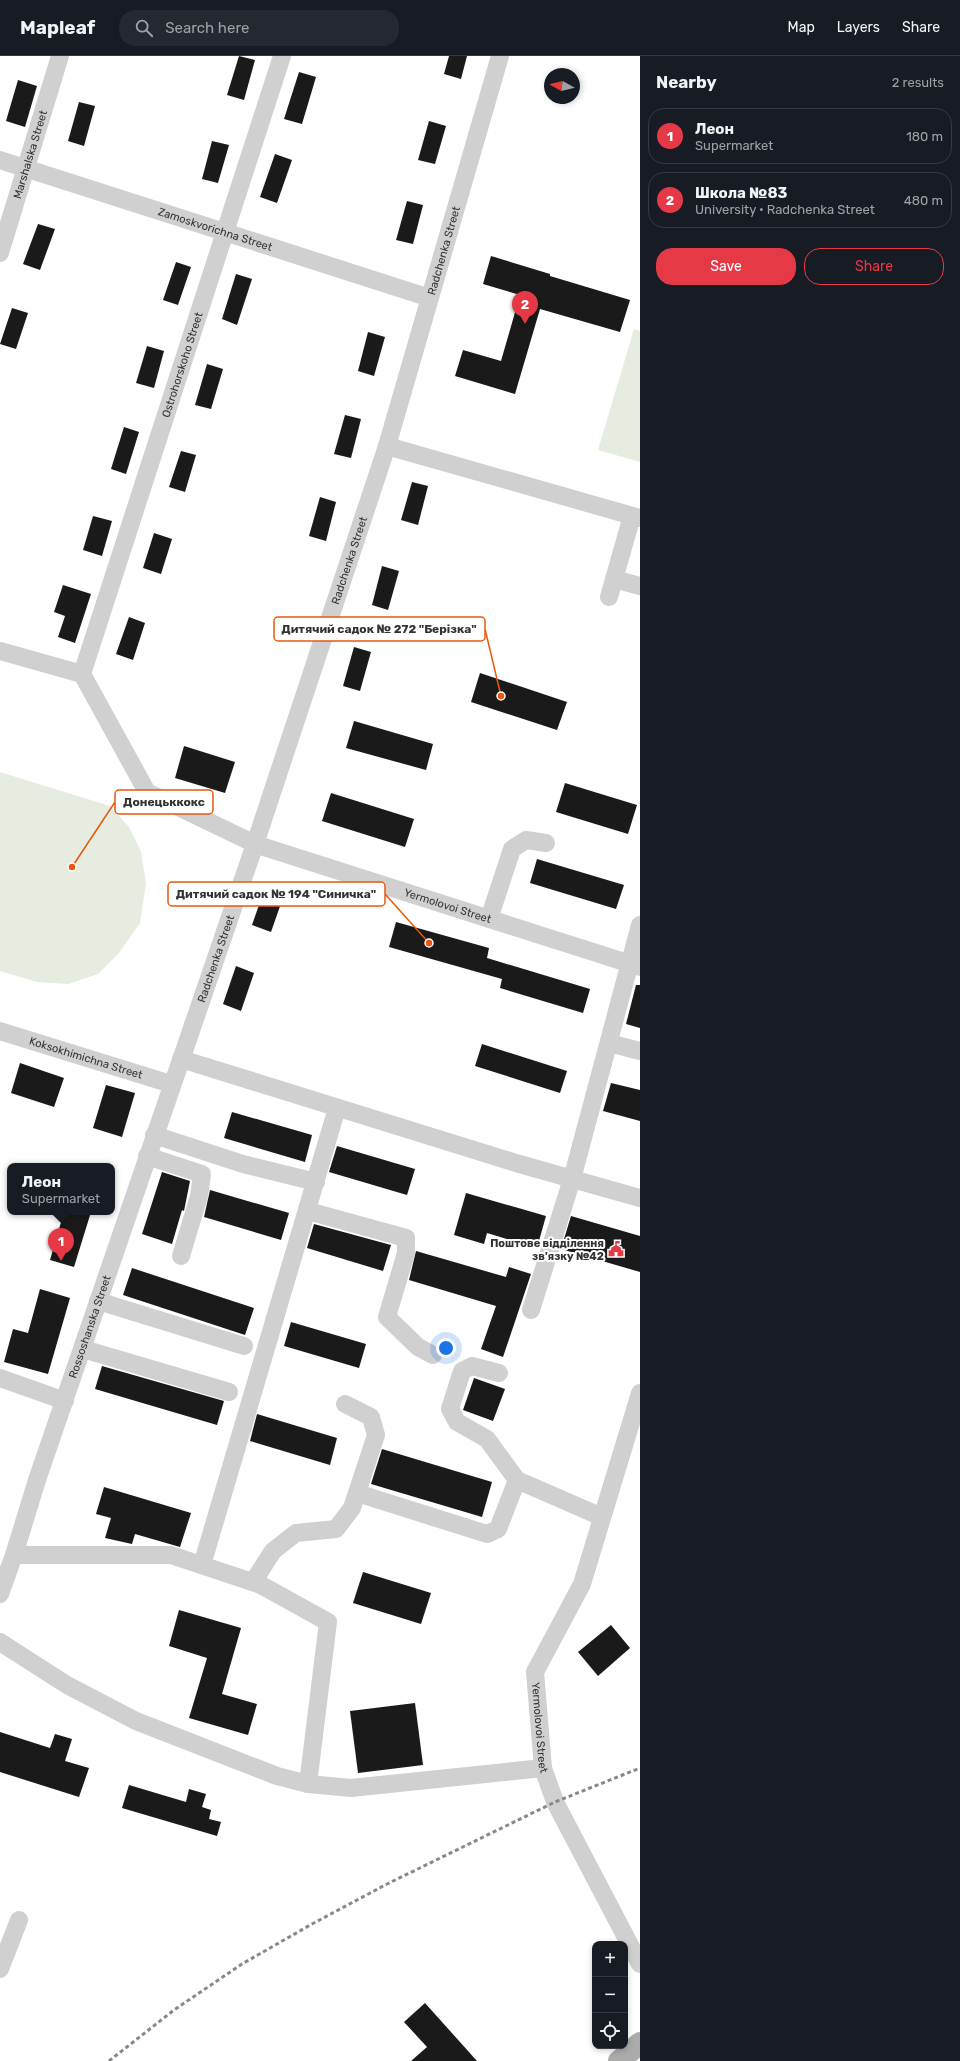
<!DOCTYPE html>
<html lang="en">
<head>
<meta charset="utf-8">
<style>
  :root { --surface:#171b24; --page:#242831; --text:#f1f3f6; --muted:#9ea1a6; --line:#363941; --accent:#e63946 }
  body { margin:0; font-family:Rubik,sans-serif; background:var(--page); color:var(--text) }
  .controls { position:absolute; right:12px; bottom:12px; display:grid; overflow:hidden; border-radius:8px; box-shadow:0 2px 6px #0003 }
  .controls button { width:36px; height:36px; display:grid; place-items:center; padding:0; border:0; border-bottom:1px solid var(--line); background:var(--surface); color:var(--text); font:20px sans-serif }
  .compass { position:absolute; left:544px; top:12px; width:36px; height:36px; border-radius:50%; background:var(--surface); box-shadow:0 2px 6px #0003; rotate:278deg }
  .you { position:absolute; left:446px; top:1292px; width:14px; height:14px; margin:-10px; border:3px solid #fff; border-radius:50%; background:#1a73e8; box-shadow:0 0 0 6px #1a73e833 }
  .badge { display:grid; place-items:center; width:26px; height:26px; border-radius:50%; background:var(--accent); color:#fff; font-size:13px; font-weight:700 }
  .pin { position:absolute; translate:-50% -33px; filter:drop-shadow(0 1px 2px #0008) }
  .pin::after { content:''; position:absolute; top:21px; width:14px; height:12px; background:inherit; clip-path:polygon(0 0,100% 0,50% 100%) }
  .popup { position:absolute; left:7px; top:1107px; width:108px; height:52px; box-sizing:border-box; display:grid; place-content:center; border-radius:8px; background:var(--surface); filter:drop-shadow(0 1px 3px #0005); font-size:13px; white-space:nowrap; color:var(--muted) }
  .popup b { font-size:15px; color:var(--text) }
  .popup::after { content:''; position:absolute; left:50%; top:100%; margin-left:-8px; border:8px solid transparent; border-top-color:var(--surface) }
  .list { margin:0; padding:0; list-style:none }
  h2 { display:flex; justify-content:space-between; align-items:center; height:52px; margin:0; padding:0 16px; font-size:17px }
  h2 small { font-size:13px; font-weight:400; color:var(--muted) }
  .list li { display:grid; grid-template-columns:26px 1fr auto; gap:12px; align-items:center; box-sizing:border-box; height:56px; margin:0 8px 8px; padding:0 8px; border:1px solid var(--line); border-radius:16px }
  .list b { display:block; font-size:15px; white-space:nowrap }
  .list p { margin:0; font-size:13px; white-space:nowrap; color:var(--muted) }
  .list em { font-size:13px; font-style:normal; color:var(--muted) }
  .actions { display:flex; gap:8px; padding:12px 16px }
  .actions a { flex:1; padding:9px 0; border:1px solid var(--accent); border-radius:16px; text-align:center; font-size:14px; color:var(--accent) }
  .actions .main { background:var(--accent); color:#fff }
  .icon { flex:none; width:22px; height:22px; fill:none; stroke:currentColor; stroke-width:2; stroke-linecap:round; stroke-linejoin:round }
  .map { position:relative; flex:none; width:640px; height:2005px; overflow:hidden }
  header { display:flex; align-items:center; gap:24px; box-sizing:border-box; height:56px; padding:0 20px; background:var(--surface); border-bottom:1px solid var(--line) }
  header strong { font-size:19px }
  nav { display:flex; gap:22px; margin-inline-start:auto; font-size:14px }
  .search { width:280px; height:36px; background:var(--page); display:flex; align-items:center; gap:10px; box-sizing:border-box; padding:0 14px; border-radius:16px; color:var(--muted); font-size:15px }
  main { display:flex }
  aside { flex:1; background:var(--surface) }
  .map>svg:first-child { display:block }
</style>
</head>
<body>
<header>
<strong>Mapleaf</strong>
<div class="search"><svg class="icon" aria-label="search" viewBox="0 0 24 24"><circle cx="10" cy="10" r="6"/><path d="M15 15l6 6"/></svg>Search here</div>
<nav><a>Map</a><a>Layers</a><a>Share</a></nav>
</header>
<main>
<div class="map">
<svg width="640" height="2005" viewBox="0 0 640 2005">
  <rect width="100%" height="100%" fill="#fff"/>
  <!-- green -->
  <g fill="#e6ecdf">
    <path d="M 634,273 L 640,275 L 640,406 L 598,394 Z"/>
    <path d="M 0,716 L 110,750 L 129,771 L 141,796 L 146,827 L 140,867 L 119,897 L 98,918 L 68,928 L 37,926 L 0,915 Z"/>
  </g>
  <!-- building -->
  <g fill="#1a1a1a">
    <path d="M 239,0 L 255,4 L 244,44 L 227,39 Z"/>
    <path d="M 449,0 L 467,0 L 461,23 L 444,18 Z"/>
    <path d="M 299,16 L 316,21 L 302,68 L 284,63 Z"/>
    <path d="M 18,24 L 37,30 L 25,71 L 6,65 Z"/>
    <path d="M 79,46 L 95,50 L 84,90 L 68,85 Z"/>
    <path d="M 429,65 L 446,70 L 435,108 L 418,104 Z"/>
    <path d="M 212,85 L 229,89 L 218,127 L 202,123 Z"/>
    <path d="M 275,98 L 292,104 L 277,147 L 260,141 Z"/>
    <path d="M 407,145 L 423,149 L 413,188 L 396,184 Z"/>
    <path d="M 38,168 L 55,173 L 40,214 L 23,208 Z"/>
    <path d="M 491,200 L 550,218 L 550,220 L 630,244 L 620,276 L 540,253 L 515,338 L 455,320 L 463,294 L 501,305 L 520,239 L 483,228 Z"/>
    <path d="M 176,206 L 191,211 L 178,249 L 163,244 Z"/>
    <path d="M 236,218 L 252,223 L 237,269 L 222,263 Z"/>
    <path d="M 12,252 L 28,257 L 16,293 L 0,288 Z"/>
    <path d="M 368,276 L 385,281 L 374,320 L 358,315 Z"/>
    <path d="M 147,290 L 164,295 L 154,332 L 136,327 Z"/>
    <path d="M 207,308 L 223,313 L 211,353 L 195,349 Z"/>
    <path d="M 345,359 L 361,363 L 351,402 L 334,398 Z"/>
    <path d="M 124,371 L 139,376 L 126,418 L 111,413 Z"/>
    <path d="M 181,395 L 196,399 L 185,436 L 169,431 Z"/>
    <path d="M 412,426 L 428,430 L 418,469 L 401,464 Z"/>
    <path d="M 320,441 L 336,446 L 326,485 L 309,480 Z"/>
    <path d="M 93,460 L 112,465 L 102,500 L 83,494 Z"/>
    <path d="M 154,477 L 172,483 L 161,518 L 143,512 Z"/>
    <path d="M 382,510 L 399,515 L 388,554 L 372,549 Z"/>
    <path d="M 63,529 L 91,538 L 75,587 L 58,581 L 65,560 L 54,556 Z"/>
    <path d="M 129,561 L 145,567 L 133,604 L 116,598 Z"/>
    <path d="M 354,591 L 371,596 L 360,635 L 343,630 Z"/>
    <path d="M 480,617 L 567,646 L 557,674 L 471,646 Z"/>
    <path d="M 354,665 L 433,688 L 426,714 L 346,692 Z"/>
    <path d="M 184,690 L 235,706 L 225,737 L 175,722 Z"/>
    <path d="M 565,727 L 637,749 L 628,778 L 556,756 Z"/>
    <path d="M 331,737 L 414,763 L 405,791 L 322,765 Z"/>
    <path d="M 537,803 L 624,829 L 616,853 L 530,827 Z"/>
    <path d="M 266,829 L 285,836 L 271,876 L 252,869 Z"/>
    <path d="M 396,866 L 489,892 L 487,902 L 590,933 L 583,957 L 500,932 L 502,923 L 389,891 Z"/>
    <path d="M 236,910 L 254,917 L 241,955 L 223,948 Z"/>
    <path d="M 636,929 L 640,929 L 640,972 L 626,968 Z"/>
    <path d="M 482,988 L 567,1015 L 560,1037 L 475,1010 Z"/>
    <path d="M 20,1007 L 64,1022 L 54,1051 L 11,1037 Z"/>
    <path d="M 611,1027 L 640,1034 L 640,1065 L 603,1055 Z"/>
    <path d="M 106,1029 L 135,1037 L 122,1081 L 93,1072 Z"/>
    <path d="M 232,1056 L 312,1079 L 305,1106 L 224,1082 Z"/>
    <path d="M 337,1090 L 415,1113 L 407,1139 L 329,1116 Z"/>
    <path d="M 162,1116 L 190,1125 L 184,1155 L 182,1154 L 172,1188 L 142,1178 Z"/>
    <path d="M 210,1134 L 289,1157 L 281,1184 L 204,1161 Z"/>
    <path d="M 466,1137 L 546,1160 L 537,1192 L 487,1177 L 484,1188 L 454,1179 Z"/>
    <path d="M 64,1156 L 91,1156 L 74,1211 L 50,1204 Z"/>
    <path d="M 571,1160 L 640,1180 L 640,1216 L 561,1193 Z"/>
    <path d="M 314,1168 L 391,1189 L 383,1215 L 307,1192 Z"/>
    <path d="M 416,1195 L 506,1221 L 509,1211 L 531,1218 L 503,1301 L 481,1293 L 496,1250 L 409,1224 Z"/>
    <path d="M 132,1212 L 254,1252 L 245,1279 L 123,1239 Z"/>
    <path d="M 40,1233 L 70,1242 L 48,1318 L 4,1306 L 13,1273 L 28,1277 Z"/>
    <path d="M 291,1266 L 366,1288 L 359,1312 L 284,1290 Z"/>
    <path d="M 102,1310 L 224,1345 L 217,1369 L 95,1333 Z"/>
    <path d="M 474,1322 L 505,1333 L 493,1365 L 463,1354 Z"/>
    <path d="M 257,1358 L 337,1382 L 330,1409 L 250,1385 Z"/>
    <path d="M 382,1393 L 492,1426 L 482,1461 L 371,1428 Z"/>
    <path d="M 104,1431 L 191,1457 L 180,1491 L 135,1478 L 132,1488 L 105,1482 L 111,1462 L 96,1458 Z"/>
    <path d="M 363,1516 L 431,1537 L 421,1568 L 353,1547 Z"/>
    <path d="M 179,1554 L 241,1572 L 222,1638 L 257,1648 L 248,1679 L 189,1662 L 207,1602 L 169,1590 Z"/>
    <path d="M 611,1569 L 630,1592 L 598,1620 L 578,1596 Z"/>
    <path d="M 415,1647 L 423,1709 L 358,1717 L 350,1655 Z"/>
    <path d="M 0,1676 L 50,1692 L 55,1678 L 72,1683 L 65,1705 L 89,1712 L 79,1741 L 0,1716 Z"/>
    <path d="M 129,1729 L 186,1746 L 189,1733 L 206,1738 L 202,1751 L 211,1754 L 209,1763 L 221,1766 L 217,1780 L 122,1752 Z"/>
    <path d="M 425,1947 L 477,2005 L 411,2005 L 427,1991 L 404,1966 Z"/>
  </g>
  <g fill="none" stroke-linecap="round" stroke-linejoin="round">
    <!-- minor -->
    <g stroke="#d0d0d0" stroke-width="18">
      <path id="s1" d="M 0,104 L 430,242"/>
      <path id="s2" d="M 0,197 L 60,0"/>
      <path d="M 387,390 L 640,462"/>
      <path d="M 614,523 L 640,530"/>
      <path d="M 609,541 L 632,460"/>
      <path id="s3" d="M 0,595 L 82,618 L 147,736 L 255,788 L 640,911"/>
      <path id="s4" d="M 82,618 L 282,0"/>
      <path d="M 489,863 L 512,793 L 526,784 L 546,787"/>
      <path id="s5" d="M 0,975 L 171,1028"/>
      <path d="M 609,987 L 640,995"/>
      <path d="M 181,1003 L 516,1107 L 640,1142"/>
      <path d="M 154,1079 L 243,1108 L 316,1126"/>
      <path d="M 147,1100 L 202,1118 L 199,1140 L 181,1200"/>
      <path d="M 308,1155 L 406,1182 L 406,1197 L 387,1261 L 418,1291 L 433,1299"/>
      <path d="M 98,1245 L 244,1290"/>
      <path d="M 531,1254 L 572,1123 L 640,869"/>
      <path d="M 83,1293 L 229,1336"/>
      <path d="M 499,1317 L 472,1310 L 462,1315 L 450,1353 L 457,1366 L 487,1383 L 517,1424 L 602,1461"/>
      <path d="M 0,1322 L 65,1345"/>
      <path id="s6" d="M 640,1337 L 582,1528 L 535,1616 L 543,1712 L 555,1746 L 640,1908"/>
      <path d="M 357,1437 L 487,1478 L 498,1473 L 517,1424"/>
      <path d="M 14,1499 L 171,1499 L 261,1529 L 328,1566 L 308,1728"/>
      <path d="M 202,1509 L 337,1052"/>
      <path d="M 253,1526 L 273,1495 L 296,1477 L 336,1473 L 352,1452 L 376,1379 L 371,1361 L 345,1348"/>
      <path id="s7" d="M 0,1538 L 14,1499 L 37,1424 L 255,788 L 387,390 L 500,0"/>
      <path d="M 0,1586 L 67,1629 L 136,1665 L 277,1720 L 308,1728 L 351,1732 L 543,1712"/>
      <path d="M 0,1913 L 19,1864"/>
    </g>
    <!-- major -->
    <path stroke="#ababab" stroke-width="22" d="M 619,2005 L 640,1987"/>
    <!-- rail -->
    <path stroke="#888" stroke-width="3" stroke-dasharray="4 3" stroke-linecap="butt" d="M 109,2005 L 174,1954 L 242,1908 L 312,1868 L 387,1828 L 555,1746 L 640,1712"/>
  </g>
  <!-- icons -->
  <defs>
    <symbol id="civic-bare" viewBox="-9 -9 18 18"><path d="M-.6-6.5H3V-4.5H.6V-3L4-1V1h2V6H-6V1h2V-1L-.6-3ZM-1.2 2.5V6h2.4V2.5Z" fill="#e63946" stroke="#fff" stroke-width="2.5" paint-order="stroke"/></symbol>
  </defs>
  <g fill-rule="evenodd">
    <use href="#civic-bare" x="605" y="1182" width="22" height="22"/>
  </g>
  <g text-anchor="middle" stroke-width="4" stroke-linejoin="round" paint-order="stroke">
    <!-- street labels -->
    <g font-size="11" fill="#333" stroke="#fff">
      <text dy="4" stroke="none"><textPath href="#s2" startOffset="103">Marshalska Street</textPath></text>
      <text dy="4" stroke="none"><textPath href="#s1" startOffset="226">Zamoskvorichna Street</textPath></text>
      <text dy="4" stroke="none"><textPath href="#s7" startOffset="1415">Radchenka Street</textPath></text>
      <text dy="4" stroke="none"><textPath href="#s4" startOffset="325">Ostrohorskoho Street</textPath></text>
      <text dy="4" stroke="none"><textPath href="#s7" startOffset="1091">Radchenka Street</textPath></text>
      <text dy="4" stroke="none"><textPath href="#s3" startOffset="542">Yermolovoi Street</textPath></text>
      <text dy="4" stroke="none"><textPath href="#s7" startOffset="671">Radchenka Street</textPath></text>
      <text dy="4" stroke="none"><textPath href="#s5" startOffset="90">Koksokhimichna Street</textPath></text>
      <text dy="4" stroke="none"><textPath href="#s7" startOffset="282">Rossoshanska Street</textPath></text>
      <text dy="4" stroke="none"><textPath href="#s6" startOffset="355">Yermolovoi Street</textPath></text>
    </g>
    <!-- poi labels -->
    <g font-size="11" font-weight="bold" fill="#333" stroke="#fff" text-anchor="end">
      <text x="604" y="1191">Поштове відділення<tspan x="604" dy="13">зв'язку №42</tspan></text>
    </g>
  </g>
  <!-- callouts -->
  <path fill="none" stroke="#e8590c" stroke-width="1.5" d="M501 640L485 573M72 811L115 746M429 887L385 838"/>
  <g fill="#e8590c" stroke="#fff" stroke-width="1.5">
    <circle cx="501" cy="640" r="4"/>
    <circle cx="72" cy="811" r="4"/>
    <circle cx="429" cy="887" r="4"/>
  </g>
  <g fill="#fff" stroke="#e8590c" stroke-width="1.5">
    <rect x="274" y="561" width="211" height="24" rx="4"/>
    <rect x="115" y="734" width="98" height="24" rx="4"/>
    <rect x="168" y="826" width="217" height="24" rx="4"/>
  </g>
  <g font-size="12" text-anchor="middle" font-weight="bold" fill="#333">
    <text x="379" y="577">Дитячий садок № 272 "Берізка"</text>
    <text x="164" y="750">Донецьккокс</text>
    <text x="276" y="842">Дитячий садок № 194 "Синичка"</text>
  </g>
</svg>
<div class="controls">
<button>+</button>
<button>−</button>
<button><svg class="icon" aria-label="locate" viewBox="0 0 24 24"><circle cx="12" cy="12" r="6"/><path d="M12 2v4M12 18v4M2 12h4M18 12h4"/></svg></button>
</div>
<svg class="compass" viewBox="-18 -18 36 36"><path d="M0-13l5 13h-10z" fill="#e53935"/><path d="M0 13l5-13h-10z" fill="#9ea1a6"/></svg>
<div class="you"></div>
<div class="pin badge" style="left:61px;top:1205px">1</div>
<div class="popup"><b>Леон</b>Supermarket</div>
<div class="pin badge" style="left:525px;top:268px">2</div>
</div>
<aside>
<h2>Nearby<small>2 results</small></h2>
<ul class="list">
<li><span class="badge">1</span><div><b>Леон</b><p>Supermarket</p></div><em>180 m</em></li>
<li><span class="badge">2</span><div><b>Школа №83</b><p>University · Radchenka Street</p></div><em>480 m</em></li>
</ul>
<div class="actions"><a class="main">Save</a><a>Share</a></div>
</aside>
</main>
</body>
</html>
